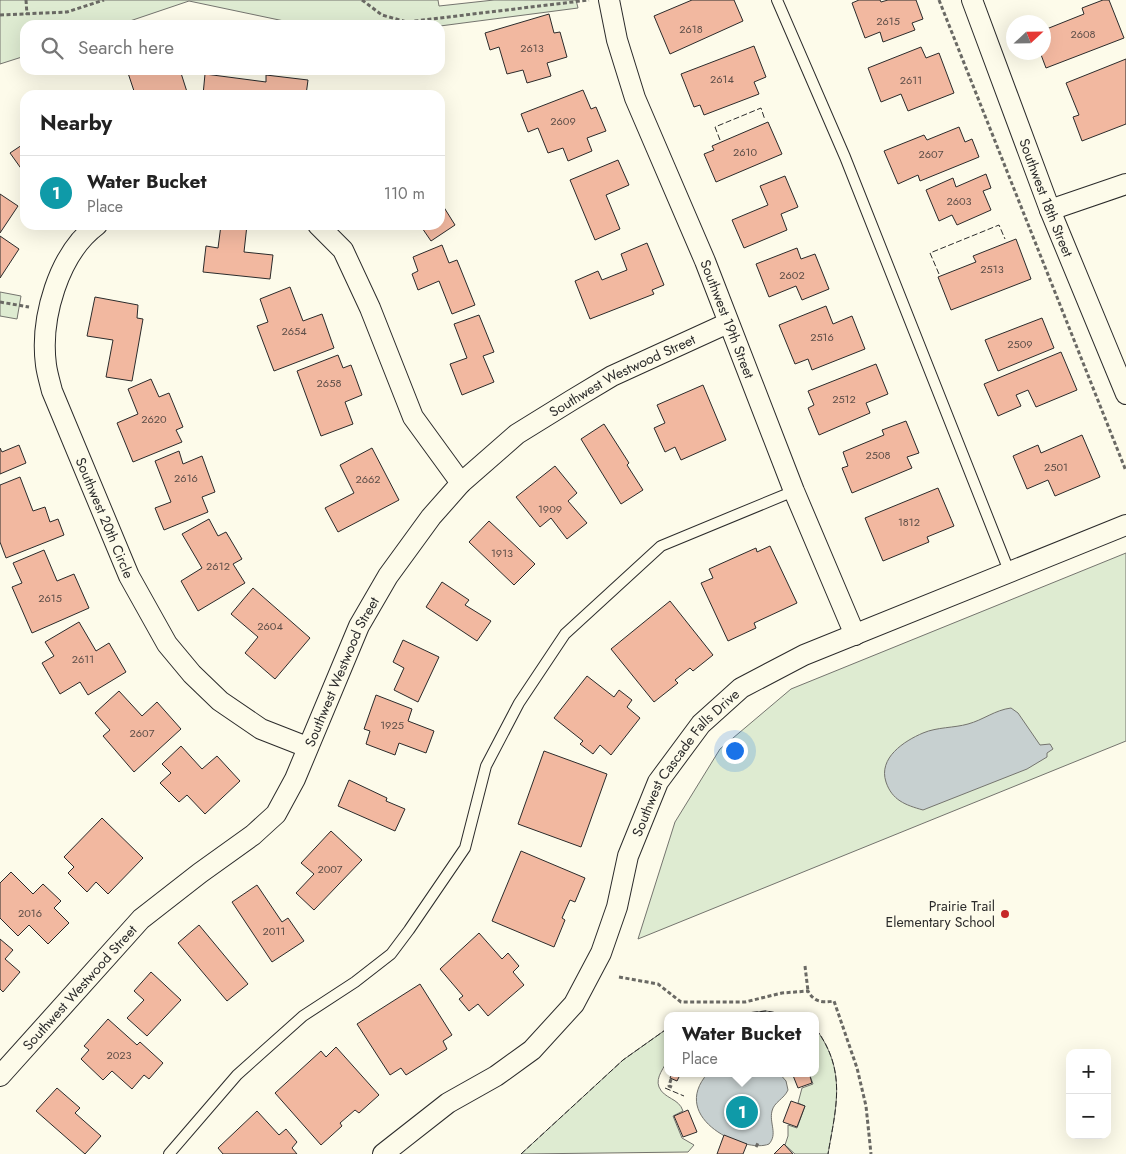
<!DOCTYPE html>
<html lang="en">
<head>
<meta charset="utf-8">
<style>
  :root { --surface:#fff; --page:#f6f6f6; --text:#222; --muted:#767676; --line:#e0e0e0; --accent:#0b8043 }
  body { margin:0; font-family:Jost,sans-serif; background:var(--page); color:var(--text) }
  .controls { position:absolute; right:15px; bottom:15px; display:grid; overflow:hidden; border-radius:10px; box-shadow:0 5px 20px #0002 }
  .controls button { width:45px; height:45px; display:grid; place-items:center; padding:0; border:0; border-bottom:1px solid var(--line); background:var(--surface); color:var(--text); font:25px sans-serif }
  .compass { position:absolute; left:1006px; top:15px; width:45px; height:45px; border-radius:50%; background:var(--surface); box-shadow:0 5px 20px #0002; rotate:68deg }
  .you { position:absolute; left:734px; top:750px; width:18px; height:18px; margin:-12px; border:4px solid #fff; border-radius:50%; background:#1a73e8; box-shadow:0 0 0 8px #1a73e833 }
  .badge { display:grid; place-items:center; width:32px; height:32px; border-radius:50%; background:var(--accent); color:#fff; font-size:16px; font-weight:700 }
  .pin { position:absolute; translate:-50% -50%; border:2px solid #fff; box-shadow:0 1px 5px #0006 }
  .popup { position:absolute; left:664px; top:1012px; width:155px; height:65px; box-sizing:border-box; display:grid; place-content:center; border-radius:10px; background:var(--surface); filter:drop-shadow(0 1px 4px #0005); font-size:16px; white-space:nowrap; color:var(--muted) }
  .popup b { font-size:19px; color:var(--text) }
  .popup::after { content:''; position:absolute; left:50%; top:100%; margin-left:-10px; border:10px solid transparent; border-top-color:var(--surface) }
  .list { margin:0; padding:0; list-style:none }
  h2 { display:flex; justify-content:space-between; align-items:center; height:65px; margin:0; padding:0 20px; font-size:21px }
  h2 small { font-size:16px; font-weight:400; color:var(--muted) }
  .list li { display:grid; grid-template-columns:32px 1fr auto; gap:15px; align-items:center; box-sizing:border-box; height:75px; padding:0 20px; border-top:1px solid var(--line) }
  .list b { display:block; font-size:19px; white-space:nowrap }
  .list p { margin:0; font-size:16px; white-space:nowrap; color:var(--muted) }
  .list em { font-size:16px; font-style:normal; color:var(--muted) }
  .icon { flex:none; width:28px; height:28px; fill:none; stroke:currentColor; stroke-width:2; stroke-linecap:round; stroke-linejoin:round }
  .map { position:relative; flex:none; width:1126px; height:1154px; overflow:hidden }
  .search { position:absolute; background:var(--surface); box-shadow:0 5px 20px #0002; left:20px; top:20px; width:425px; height:55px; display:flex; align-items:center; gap:12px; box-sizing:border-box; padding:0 18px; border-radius:15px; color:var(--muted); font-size:19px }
  .panel { position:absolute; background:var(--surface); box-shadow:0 5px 20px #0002; left:20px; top:90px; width:425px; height:140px; border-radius:15px }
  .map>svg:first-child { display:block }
</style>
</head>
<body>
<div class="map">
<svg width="1126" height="1154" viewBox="0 0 1126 1154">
  <rect width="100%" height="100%" fill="#fdfbea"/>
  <!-- green -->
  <g fill="#deebd1" stroke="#74746e">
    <path d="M 0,0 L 438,0 L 439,6 L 494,0 L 576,0 L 578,8 L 440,26 L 303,25 L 189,1 L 118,25 L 25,25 L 25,56 L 0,64 Z"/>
    <path d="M 0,292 L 21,296 L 17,319 L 0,316 Z"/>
    <path d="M 1126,553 L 1126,741 L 638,939 L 675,822 L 720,749 L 791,689 Z"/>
    <path d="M 766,1011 L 794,1016 L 718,1016 L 765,1011 Z"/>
    <path d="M 668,1028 C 668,1036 671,1051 668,1059 C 665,1067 655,1077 659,1087 C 664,1099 679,1098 683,1111 L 673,1116 L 682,1138 L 694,1145 L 688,1152 L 521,1154 L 623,1060 Z"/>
    <path d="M 816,1029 C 847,1071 836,1107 828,1154 L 795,1154 L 785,1145 L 788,1136 L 788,1125 L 797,1128 L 805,1106 L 798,1103 L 802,1088 L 813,1084 L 809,1073 L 816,1073 Z"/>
  </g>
  <!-- water -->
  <g fill="#c7d0d0" stroke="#74746e">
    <path d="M 1011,708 L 1018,713 L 1040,745 L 1050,744 L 1053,749 L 1047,753 L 1047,757 L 1027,769 L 923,810 C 905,805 892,800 886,782 C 878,758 904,741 923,733 C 937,727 954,728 968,724 C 983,720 995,710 1011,708 Z"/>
    <path d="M 708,1073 L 779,1073 L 786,1081 L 788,1090 C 784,1099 774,1102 772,1111 C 769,1123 778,1134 769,1144 C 746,1154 667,1119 708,1073 Z"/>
  </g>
  <!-- building -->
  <g fill="#f2b8a0" stroke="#2b2b2b">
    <path d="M 692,0 L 734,0 L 743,21 L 670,54 L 654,16 Z"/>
    <path d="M 859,0 L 880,0 L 881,2 L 888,0 L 916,0 L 923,19 L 912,23 L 915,30 L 883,42 L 880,32 L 865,38 L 852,3 Z"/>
    <path d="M 1103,0 L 1109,0 L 1124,38 L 1046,68 L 1040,52 L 1044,52 L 1044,30 L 1084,14 L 1082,8 Z"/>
    <path d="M 549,14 L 554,33 L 560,32 L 567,57 L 547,63 L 551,76 L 527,83 L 523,70 L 507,74 L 499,47 L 490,50 L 485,33 Z"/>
    <path d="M 754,46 L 766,77 L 754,82 L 759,94 L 704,115 L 700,105 L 694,107 L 681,74 Z"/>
    <path d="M 921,47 L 926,58 L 939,53 L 954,93 L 908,111 L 901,94 L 881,102 L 868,68 Z"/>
    <path d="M 1126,59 L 1126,124 L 1082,141 L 1073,117 L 1079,115 L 1066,83 Z"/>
    <path d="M 127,70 L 180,70 L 188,95 L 131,95 L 135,94 Z"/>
    <path d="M 205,74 L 266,82 L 266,75 L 308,80 L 306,95 L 203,95 Z"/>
    <path d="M 583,90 L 591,109 L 596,107 L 606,131 L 587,138 L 592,151 L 568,161 L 563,148 L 548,153 L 538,128 L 528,132 L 521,114 Z"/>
    <path d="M 768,122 L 782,154 L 716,182 L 704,154 L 714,150 L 712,146 Z"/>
    <path d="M 959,127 L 965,142 L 972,139 L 979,157 L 920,181 L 918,175 L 898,184 L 884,151 L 924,135 L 927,140 Z"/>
    <path d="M 25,143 L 25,174 L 10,153 Z"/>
    <path d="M 618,160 L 629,185 L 606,195 L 620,229 L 595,240 L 570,180 Z"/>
    <path d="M 986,174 L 991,188 L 983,191 L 991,210 L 957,225 L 952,215 L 939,221 L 926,190 L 953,178 L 956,187 Z"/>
    <path d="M 785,176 L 798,207 L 781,214 L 787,230 L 744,248 L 732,220 L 768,205 L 760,186 Z"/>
    <path d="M 0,194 L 18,206 L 0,233 Z"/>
    <path d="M 440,201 L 455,225 L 431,241 L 420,225 L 440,225 Z"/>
    <path d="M 221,225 L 247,225 L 244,252 L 273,255 L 270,279 L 203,272 L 206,246 L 218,248 Z"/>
    <path d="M 0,236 L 19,249 L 0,278 Z"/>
    <path d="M 1016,239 L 1031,279 L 951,310 L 938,277 L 976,262 L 973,256 Z"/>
    <path d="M 647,243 L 664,285 L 652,290 L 654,294 L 590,319 L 575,281 L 598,271 L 602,280 L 627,270 L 621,254 Z"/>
    <path d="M 442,245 L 449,263 L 457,260 L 475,305 L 452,314 L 439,281 L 418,290 L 412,274 L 418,271 L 413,257 Z"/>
    <path d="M 797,248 L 801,259 L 815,254 L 829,289 L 802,300 L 796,286 L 769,297 L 756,264 Z"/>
    <path d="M 290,287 L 303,321 L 322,314 L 334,348 L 274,371 L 257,326 L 268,322 L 260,299 Z"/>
    <path d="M 95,297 L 138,305 L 137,318 L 143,319 L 132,381 L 106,377 L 113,340 L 87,336 Z"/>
    <path d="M 826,306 L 833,324 L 852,316 L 865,349 L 812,370 L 808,359 L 795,364 L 779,325 Z"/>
    <path d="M 479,315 L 494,352 L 483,356 L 494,382 L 462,395 L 450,364 L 467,358 L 454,324 Z"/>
    <path d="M 1042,318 L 1054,348 L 998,371 L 985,340 Z"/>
    <path d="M 1061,352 L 1077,390 L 1036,407 L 1028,390 L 1016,395 L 1021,406 L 998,416 L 984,384 Z"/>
    <path d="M 338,355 L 343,368 L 351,365 L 362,395 L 345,402 L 353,424 L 321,436 L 297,371 Z"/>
    <path d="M 876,364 L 888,394 L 866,403 L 870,413 L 819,435 L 808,408 L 814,405 L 808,391 Z"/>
    <path d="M 151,379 L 159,397 L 169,393 L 183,427 L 176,430 L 182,442 L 133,462 L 117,423 L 138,414 L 128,389 Z"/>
    <path d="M 703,385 L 726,440 L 681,460 L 675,447 L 665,452 L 654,428 L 665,423 L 657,405 Z"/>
    <path d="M 906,421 L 919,453 L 907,457 L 912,468 L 852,493 L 842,468 L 848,466 L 843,452 L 884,435 L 882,430 Z"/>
    <path d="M 604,424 L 629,463 L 627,465 L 643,490 L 621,504 L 581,439 Z"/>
    <path d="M 1082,435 L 1100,477 L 1055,496 L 1048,480 L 1027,489 L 1013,456 L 1038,445 L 1041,453 Z"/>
    <path d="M 19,445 L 26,463 L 0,474 L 0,448 L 2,452 Z"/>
    <path d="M 372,448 L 399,500 L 338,532 L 325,508 L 354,493 L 340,465 Z"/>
    <path d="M 179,451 L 183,464 L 202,456 L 215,492 L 202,497 L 208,512 L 164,530 L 155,508 L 171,502 L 155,461 Z"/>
    <path d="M 555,466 L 577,493 L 568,501 L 587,523 L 567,539 L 551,518 L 540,527 L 516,497 Z"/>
    <path d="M 20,477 L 33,511 L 45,507 L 50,522 L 58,519 L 64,535 L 6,558 L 0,542 L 0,485 Z"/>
    <path d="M 938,488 L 954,526 L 927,537 L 929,542 L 883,561 L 865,518 Z"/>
    <path d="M 209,519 L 218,536 L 226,532 L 242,559 L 233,564 L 245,583 L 198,611 L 181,581 L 202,568 L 182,534 Z"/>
    <path d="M 489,521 L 535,564 L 514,585 L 469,542 Z"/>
    <path d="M 770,546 L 797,603 L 754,623 L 756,628 L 728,641 L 701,583 L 713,578 L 709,569 L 756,548 L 757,552 Z"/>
    <path d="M 44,550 L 57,581 L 74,574 L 89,608 L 32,633 L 12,587 L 22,583 L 13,563 Z"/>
    <path d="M 442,582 L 469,600 L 465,605 L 491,621 L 477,641 L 426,607 Z"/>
    <path d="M 253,588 L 310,638 L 275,679 L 245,653 L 258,637 L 231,614 Z"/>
    <path d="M 670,601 L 713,655 L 693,671 L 690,668 L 675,680 L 678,683 L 654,702 L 611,649 Z"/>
    <path d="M 79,622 L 96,651 L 109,643 L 126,672 L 88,695 L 80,682 L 60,694 L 42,663 L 54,656 L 45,642 Z"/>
    <path d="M 403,640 L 439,657 L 418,702 L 394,690 L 404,668 L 393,662 Z"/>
    <path d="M 587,676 L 614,697 L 619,690 L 632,700 L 627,707 L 640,718 L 611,755 L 600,745 L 593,754 L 580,744 L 583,741 L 554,718 Z"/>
    <path d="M 119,691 L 142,716 L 157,702 L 181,729 L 134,772 L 103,736 L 110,730 L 95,713 Z"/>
    <path d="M 376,695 L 412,709 L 408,721 L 434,731 L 426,753 L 399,743 L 395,755 L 366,744 L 370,731 L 364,729 Z"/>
    <path d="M 181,746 L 202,769 L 217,756 L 240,781 L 205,814 L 187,795 L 179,802 L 160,783 L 171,773 L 162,764 Z"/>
    <path d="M 544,751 L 607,774 L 581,847 L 518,824 Z"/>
    <path d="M 349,780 L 387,798 L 386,801 L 405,809 L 395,831 L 338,806 Z"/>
    <path d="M 102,818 L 143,858 L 108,894 L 96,882 L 87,892 L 68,873 L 74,867 L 64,857 Z"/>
    <path d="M 331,831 L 362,860 L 314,910 L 296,893 L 314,874 L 301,863 Z"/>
    <path d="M 521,851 L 585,878 L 575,902 L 570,900 L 562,918 L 565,920 L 554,947 L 492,921 Z"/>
    <path d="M 11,872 L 33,894 L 43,884 L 61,901 L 54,908 L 69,923 L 48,944 L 29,925 L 18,936 L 0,918 L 0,883 Z"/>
    <path d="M 257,885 L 282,922 L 288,918 L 304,941 L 272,962 L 232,902 Z"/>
    <path d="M 199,925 L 248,984 L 227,1001 L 178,943 Z"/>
    <path d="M 479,933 L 502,959 L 508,953 L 519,966 L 513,972 L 524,985 L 488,1016 L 478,1004 L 469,1011 L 459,999 L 463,996 L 440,969 Z"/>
    <path d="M 0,939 L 13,950 L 5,959 L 20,972 L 3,992 L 0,989 Z"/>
    <path d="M 151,972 L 181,1000 L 147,1036 L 127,1018 L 144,1000 L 134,991 Z"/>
    <path d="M 420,984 L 452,1035 L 443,1041 L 447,1049 L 406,1075 L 401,1068 L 390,1075 L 357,1024 Z"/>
    <path d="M 108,1019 L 137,1045 L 140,1042 L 163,1063 L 149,1079 L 144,1075 L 132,1089 L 112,1071 L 103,1080 L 81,1059 L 89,1050 L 84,1046 Z"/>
    <path d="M 336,1047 L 379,1095 L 359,1113 L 355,1110 L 340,1123 L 342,1126 L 321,1145 L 275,1093 L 321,1051 L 326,1057 Z"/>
    <path d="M 672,1073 L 681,1073 L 677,1081 L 670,1078 Z"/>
    <path d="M 792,1073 L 809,1073 L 812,1083 L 798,1088 Z"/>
    <path d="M 57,1088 L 80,1108 L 75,1113 L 101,1136 L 85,1154 L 36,1111 Z"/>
    <path d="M 791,1101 L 805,1106 L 797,1127 L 783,1122 Z"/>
    <circle cx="739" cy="1110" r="4.5"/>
    <path d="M 688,1110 L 697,1132 L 683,1137 L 674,1116 Z"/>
    <path d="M 257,1111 L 279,1135 L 286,1129 L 297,1142 L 292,1148 L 297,1154 L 223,1154 L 218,1148 Z"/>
    <path d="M 724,1135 L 747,1144 L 743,1154 L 717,1154 Z"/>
    <path d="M 784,1144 L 793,1154 L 774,1154 Z"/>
  </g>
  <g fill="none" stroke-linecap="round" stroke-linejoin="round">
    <defs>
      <g id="service">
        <path d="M 777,0 L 845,157 L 1009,571"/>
        <path d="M 169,1154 L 237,1075 L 303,1016 L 355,982 L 391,954 L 409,930 L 465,848 L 486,766 L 519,703 L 565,634 L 661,546 L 794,491"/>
      </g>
      <g id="minor">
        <path id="s1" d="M 609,0 L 617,40 L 635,98 L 705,261 L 794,491 L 855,635"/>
        <path id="s2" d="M 972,0 L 1050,210 L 1126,394"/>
        <path d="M 1050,210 L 1126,184"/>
        <path id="s3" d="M 97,225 C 58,254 40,319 46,365 C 47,373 50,383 52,391 L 129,576 L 167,644 L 192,674 L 220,701 L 261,729 L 307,747"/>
        <path d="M 318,225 L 343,250 L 370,308 L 413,417 L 461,483"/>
        <path id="s4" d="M 0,1076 L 141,919 L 200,873 L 253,835 L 276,814 L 295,779 L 359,626 L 388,576 L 431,517 L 461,483 L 517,434 L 572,400 L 612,376 L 728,323"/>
        <path id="s5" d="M 383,1154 L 448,1103 L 496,1076 L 532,1050 L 574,1004 L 601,953 L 617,907 L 628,856 L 658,782 L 701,724 L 741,688 L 804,655 L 1126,525"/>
      </g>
    </defs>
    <!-- service casing -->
    <use href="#service" stroke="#2b2b2b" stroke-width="12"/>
    <!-- minor casing -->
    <use href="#minor" stroke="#2b2b2b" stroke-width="22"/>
    <!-- path -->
    <g stroke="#6a6964" stroke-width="3" stroke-dasharray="4 2.5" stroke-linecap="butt">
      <path d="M 26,0 L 27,15"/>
      <path d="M 362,0 L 382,15 L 407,22 L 589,0"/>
      <path d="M 939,0 L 1126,471"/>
      <path d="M 0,15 L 67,12 L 104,0"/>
      <path d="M 0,302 L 29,307"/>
      <path d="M 805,966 L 808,991"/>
      <path d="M 619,977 L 658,984 L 681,1002 L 745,1002 L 782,993 L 808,991 C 814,1002 822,1003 834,1001 L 857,1068 L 866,1106 L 871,1154"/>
      <path d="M 671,1079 L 669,1086 L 674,1088"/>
      <path d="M 729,1107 L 736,1109"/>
      <path d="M 740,1115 L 741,1124"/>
      <path d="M 756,1147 L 758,1143"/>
    </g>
    <!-- service -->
    <use href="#service" stroke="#fdfbea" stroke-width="10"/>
    <!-- minor -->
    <use href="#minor" stroke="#fdfbea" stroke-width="20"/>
    <!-- fence -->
    <g stroke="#2b2b2b" stroke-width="1" stroke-dasharray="6 2.5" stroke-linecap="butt">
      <path d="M 720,140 L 715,127 L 761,108 L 765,120"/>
      <path d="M 939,274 L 930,253 L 999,225 L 1005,239"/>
      <path d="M 718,1016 L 766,1011 L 794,1016"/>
      <path d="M 816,1029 C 847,1071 836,1107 828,1154"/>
      <path d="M 665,1088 L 684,1096"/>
      <path d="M 521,1154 L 623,1060 L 668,1028"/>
    </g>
  </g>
  <!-- markers -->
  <circle fill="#c62828" stroke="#fdfbea" stroke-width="2" cx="1005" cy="914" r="5"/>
  <g text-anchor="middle" stroke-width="4" stroke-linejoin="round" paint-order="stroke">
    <!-- number labels -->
    <g font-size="11" fill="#5d4e48">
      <text x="888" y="25">2615</text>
      <text x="691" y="33">2618</text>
      <text x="1083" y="38">2608</text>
      <text x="532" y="52">2613</text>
      <text x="722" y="83">2614</text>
      <text x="911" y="84">2611</text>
      <text x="563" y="125">2609</text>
      <text x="745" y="156">2610</text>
      <text x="931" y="158">2607</text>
      <text x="959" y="205">2603</text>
      <text x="992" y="273">2513</text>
      <text x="792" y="279">2602</text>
      <text x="294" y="335">2654</text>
      <text x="822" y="341">2516</text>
      <text x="1020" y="348">2509</text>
      <text x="329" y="387">2658</text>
      <text x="844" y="403">2512</text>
      <text x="154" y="423">2620</text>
      <text x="878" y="459">2508</text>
      <text x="1056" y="471">2501</text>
      <text x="186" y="482">2616</text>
      <text x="368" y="483">2662</text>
      <text x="550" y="513">1909</text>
      <text x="909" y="526">1812</text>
      <text x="502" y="557">1913</text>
      <text x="218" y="570">2612</text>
      <text x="50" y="602">2615</text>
      <text x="270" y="630">2604</text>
      <text x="83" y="663">2611</text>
      <text x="392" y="729">1925</text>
      <text x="142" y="737">2607</text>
      <text x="330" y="873">2007</text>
      <text x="30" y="917">2016</text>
      <text x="274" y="935">2011</text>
      <text x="119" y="1059">2023</text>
    </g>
    <!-- street labels -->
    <g font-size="14" fill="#2b2b2b" stroke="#fdfbea">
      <text dy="5" stroke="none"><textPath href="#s2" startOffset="211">Southwest 18th Street</textPath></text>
      <text dy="5" stroke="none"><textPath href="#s1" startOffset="341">Southwest 19th Street</textPath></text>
      <text dy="5" stroke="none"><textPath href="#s4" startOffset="959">Southwest Westwood Street</textPath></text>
      <text dy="5" stroke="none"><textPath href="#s3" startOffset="319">Southwest 20th Circle</textPath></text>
      <text dy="5" stroke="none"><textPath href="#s4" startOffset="539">Southwest Westwood Street</textPath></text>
      <text dy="5" stroke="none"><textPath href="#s5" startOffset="514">Southwest Cascade Falls Drive</textPath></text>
      <text dy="5" stroke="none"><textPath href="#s4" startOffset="119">Southwest Westwood Street</textPath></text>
    </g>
    <!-- poi labels -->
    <g font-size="14" fill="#2b2b2b" stroke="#fdfbea" text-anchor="end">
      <text x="995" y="911">Prairie Trail<tspan x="995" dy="16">Elementary School</tspan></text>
    </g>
  </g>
</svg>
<div class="controls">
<button>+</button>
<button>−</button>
</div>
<svg class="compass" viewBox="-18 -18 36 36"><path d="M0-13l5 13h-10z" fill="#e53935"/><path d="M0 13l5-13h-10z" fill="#767676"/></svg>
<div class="you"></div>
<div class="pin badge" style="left:742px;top:1112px;background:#0f9aa8">1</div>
<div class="popup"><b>Water Bucket</b>Place</div>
<div class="search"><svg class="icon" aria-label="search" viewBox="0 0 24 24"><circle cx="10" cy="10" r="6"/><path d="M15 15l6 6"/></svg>Search here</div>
<section class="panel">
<h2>Nearby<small></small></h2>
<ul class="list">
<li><span class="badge" style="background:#0f9aa8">1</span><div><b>Water Bucket</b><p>Place</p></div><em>110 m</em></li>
</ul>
</section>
</div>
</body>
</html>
